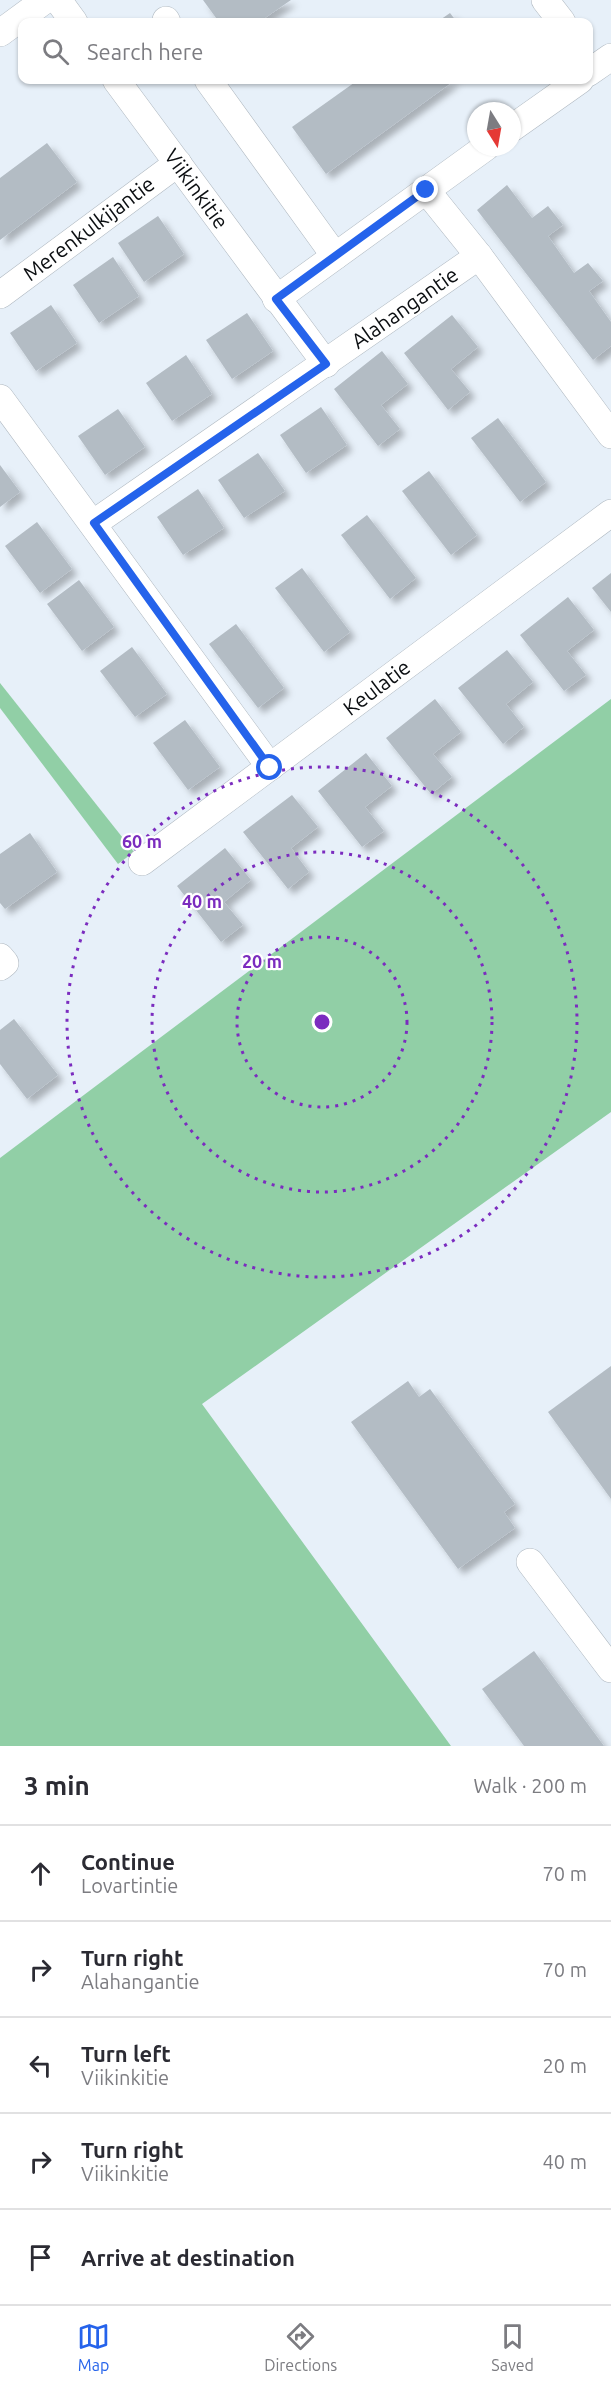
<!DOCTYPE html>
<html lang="en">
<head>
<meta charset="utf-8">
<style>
  :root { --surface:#fff; --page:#f7f7f7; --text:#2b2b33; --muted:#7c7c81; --line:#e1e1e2; --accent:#2563eb }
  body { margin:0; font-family:Ubuntu,sans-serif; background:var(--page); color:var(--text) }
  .compass { position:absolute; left:467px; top:102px; width:54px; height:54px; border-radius:50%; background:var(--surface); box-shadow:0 2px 4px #0004; rotate:169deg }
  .stop { position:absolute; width:18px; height:18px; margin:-14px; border:4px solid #2563eb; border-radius:50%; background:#fff }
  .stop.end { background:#2563eb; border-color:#fff; box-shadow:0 2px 6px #0008 }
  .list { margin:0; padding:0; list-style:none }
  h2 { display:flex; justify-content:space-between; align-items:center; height:78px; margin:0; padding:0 24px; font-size:26px }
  h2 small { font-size:20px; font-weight:400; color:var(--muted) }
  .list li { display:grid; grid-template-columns:39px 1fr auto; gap:18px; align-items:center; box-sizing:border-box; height:96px; padding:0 24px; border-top:2px solid var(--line) }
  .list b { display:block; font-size:22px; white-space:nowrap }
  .list p { margin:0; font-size:20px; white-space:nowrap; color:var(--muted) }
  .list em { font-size:20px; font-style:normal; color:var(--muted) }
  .icon { flex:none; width:33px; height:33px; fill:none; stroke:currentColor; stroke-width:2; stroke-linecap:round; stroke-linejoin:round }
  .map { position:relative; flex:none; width:611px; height:1746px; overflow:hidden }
  .search { position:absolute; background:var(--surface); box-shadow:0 2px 4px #0004; left:18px; right:18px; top:18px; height:66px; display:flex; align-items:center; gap:15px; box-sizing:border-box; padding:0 21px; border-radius:12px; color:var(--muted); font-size:22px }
  .sheet { height:558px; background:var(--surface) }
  nav { display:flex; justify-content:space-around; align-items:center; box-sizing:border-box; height:84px; border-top:2px solid var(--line); background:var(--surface); font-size:16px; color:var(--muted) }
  nav a { display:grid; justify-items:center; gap:3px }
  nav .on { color:var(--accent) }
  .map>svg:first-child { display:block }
</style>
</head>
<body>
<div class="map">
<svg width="611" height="1746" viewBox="0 0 611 1746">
  <defs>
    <filter id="shadow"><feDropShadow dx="5.5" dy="5.5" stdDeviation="3" flood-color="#0004"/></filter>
  </defs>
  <rect width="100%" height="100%" fill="#e7f0f9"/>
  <!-- green -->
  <g fill="#91cfa6">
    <path d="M 0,683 L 134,852 L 118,864 L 0,708 Z"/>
    <path d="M 611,699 L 611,1112 L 202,1404 L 451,1746 L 0,1746 L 0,1158 Z"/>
  </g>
  <!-- building -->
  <g fill="#b3bcc4" filter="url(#shadow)">
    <path d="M 203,0 L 291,0 L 259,22 L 219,22 Z"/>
    <path d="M 450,13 L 457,22 L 437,22 Z"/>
    <path d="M 358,80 L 455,80 L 326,174 L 292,127 Z"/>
    <path d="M 47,143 L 77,182 L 0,240 L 0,178 Z"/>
    <path d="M 507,185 L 532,218 L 548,206 L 563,225 L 548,236 L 574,273 L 588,263 L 603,281 L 589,291 L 611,322 L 611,346 L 593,360 L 477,210 Z"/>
    <path d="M 158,216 L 184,254 L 144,282 L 118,243 Z"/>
    <path d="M 113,257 L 139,296 L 99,323 L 73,285 Z"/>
    <path d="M 51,305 L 77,343 L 36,371 L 10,333 Z"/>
    <path d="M 247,313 L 273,351 L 232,379 L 206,340 Z"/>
    <path d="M 452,315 L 478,347 L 451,369 L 470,392 L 448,410 L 404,353 Z"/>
    <path d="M 382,351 L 408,384 L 381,405 L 400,429 L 378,446 L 334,389 Z"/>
    <path d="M 186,355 L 212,394 L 172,421 L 146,383 Z"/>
    <path d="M 321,407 L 347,445 L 306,473 L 280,435 Z"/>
    <path d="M 118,409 L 145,447 L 105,475 L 78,436 Z"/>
    <path d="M 498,418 L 546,482 L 520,502 L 471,438 Z"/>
    <path d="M 258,453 L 285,491 L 244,518 L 218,480 Z"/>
    <path d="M 0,465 L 20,492 L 0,507 Z"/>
    <path d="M 429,471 L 477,535 L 451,555 L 402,491 Z"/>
    <path d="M 198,489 L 224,528 L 183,555 L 157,517 Z"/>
    <path d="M 367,515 L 416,578 L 390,599 L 341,535 Z"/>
    <path d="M 37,522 L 72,569 L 40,593 L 5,546 Z"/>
    <path d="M 302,568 L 350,632 L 324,652 L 275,588 Z"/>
    <path d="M 611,573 L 611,612 L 592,588 Z"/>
    <path d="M 79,580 L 114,627 L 82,651 L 47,604 Z"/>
    <path d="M 568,597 L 594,630 L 567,651 L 586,675 L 564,691 L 520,635 Z"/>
    <path d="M 236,624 L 284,688 L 258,708 L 209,644 Z"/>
    <path d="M 132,647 L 167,694 L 135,717 L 100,671 Z"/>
    <path d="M 507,650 L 533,682 L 506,704 L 524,727 L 503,744 L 458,688 Z"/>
    <path d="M 435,699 L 461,732 L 433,754 L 452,777 L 431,794 L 386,738 Z"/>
    <path d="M 185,720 L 220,767 L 188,790 L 153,743 Z"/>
    <path d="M 366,753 L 392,786 L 365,807 L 384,831 L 362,847 L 318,791 Z"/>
    <path d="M 292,795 L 318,827 L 291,848 L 309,872 L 288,889 L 243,832 Z"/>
    <path d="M 30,833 L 57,872 L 5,909 L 0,903 L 0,854 Z"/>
    <path d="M 225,848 L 251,880 L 224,902 L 243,925 L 221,942 L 177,886 Z"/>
    <path d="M 14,1019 L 58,1075 L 27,1099 L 0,1064 L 0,1030 Z"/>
    <path d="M 611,1366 L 611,1499 L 548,1412 Z"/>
    <path d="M 408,1381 L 419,1397 L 430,1389 L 515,1504 L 504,1512 L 515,1528 L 458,1569 L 351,1422 Z"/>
    <path d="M 534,1651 L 604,1746 L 524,1746 L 482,1689 Z"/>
  </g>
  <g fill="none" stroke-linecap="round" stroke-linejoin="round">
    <defs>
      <g id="minor">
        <path d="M 58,0 L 74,22"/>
        <path d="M 545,0 L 562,22"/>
        <path d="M 166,20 L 167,22"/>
        <path d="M 0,33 L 45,0"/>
        <path d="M 588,73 L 611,57"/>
        <path d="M 116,80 L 326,364"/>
        <path d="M 208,80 L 335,256"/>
        <path d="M 512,128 L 580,80"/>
        <path d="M 426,190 L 479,256 L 611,435"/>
        <path d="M 0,295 L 178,163"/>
        <path d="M 276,299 L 486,147"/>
        <path d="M 0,398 L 270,767"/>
        <path d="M 94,523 L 479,256"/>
        <path d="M 142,862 L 611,513"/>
        <path d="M 0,957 L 5,963 L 0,967"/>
        <path d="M 530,1562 L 611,1669"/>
      </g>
    </defs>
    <!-- minor casing -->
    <use href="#minor" stroke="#afb8c0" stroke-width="28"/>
    <!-- minor -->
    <use href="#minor" stroke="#fff" stroke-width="27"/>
  </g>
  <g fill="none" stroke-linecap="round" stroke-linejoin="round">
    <!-- route -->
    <path stroke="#2563eb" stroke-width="8" d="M 270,768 L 94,523 L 326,364 L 276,299 L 426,190"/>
  </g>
  <!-- distance rings -->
  <g fill="none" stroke="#7b2cbf" stroke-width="3" stroke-dasharray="3 6">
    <circle cx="322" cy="1022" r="85"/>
    <circle cx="322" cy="1022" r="170"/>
    <circle cx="322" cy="1022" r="255"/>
  </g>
  <g text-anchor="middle" stroke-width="4.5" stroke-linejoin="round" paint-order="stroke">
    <!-- street labels -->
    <g font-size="21" fill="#0b0e11" stroke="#fff">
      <text transform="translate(196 189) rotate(54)" y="7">Viikinkitie</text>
      <text transform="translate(89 229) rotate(-37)" y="7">Merenkulkijantie</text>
      <text transform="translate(405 308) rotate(-35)" y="7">Alahangantie</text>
      <text transform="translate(377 688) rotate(-37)" y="7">Keulatie</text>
    </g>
  </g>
  <circle cx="322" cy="1022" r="9" fill="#7b2cbf" stroke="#fff" stroke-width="3"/>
  <g font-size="18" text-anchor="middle" font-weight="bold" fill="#7b2cbf" stroke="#fff" stroke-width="4.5" stroke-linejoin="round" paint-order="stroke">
    <text x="142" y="848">60 m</text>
    <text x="202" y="908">40 m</text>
    <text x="262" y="968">20 m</text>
  </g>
</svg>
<svg class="compass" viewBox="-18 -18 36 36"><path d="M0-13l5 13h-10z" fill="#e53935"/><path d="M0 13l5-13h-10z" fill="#7c7c81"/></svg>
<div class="stop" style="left:270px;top:768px"></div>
<div class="stop end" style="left:426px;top:190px"></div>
<div class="search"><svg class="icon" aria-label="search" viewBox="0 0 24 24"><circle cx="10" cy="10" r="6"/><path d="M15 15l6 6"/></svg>Search here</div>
</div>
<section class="sheet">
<h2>3 min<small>Walk · 200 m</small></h2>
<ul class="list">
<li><svg class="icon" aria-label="ahead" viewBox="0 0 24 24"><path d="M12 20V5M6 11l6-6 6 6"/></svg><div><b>Continue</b><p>Lovartintie</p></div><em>70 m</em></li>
<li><svg class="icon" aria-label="right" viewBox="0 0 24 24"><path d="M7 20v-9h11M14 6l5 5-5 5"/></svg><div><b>Turn right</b><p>Alahangantie</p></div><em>70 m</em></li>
<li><svg class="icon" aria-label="left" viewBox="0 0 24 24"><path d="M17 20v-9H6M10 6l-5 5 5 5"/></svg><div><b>Turn left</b><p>Viikinkitie</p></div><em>20 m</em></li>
<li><svg class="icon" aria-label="right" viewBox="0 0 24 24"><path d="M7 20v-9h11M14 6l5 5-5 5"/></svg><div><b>Turn right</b><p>Viikinkitie</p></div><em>40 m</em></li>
<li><svg class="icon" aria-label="arrive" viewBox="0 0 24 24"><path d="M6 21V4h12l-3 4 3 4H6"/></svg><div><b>Arrive at destination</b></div></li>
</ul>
</section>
<nav>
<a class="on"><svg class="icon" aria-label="map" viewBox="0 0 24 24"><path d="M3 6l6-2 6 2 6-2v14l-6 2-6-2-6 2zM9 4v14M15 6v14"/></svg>Map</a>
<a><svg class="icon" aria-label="directions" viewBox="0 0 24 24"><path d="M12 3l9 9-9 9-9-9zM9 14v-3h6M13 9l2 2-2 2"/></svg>Directions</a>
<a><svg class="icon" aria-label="saved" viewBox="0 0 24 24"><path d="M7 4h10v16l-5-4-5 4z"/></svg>Saved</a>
</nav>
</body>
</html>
